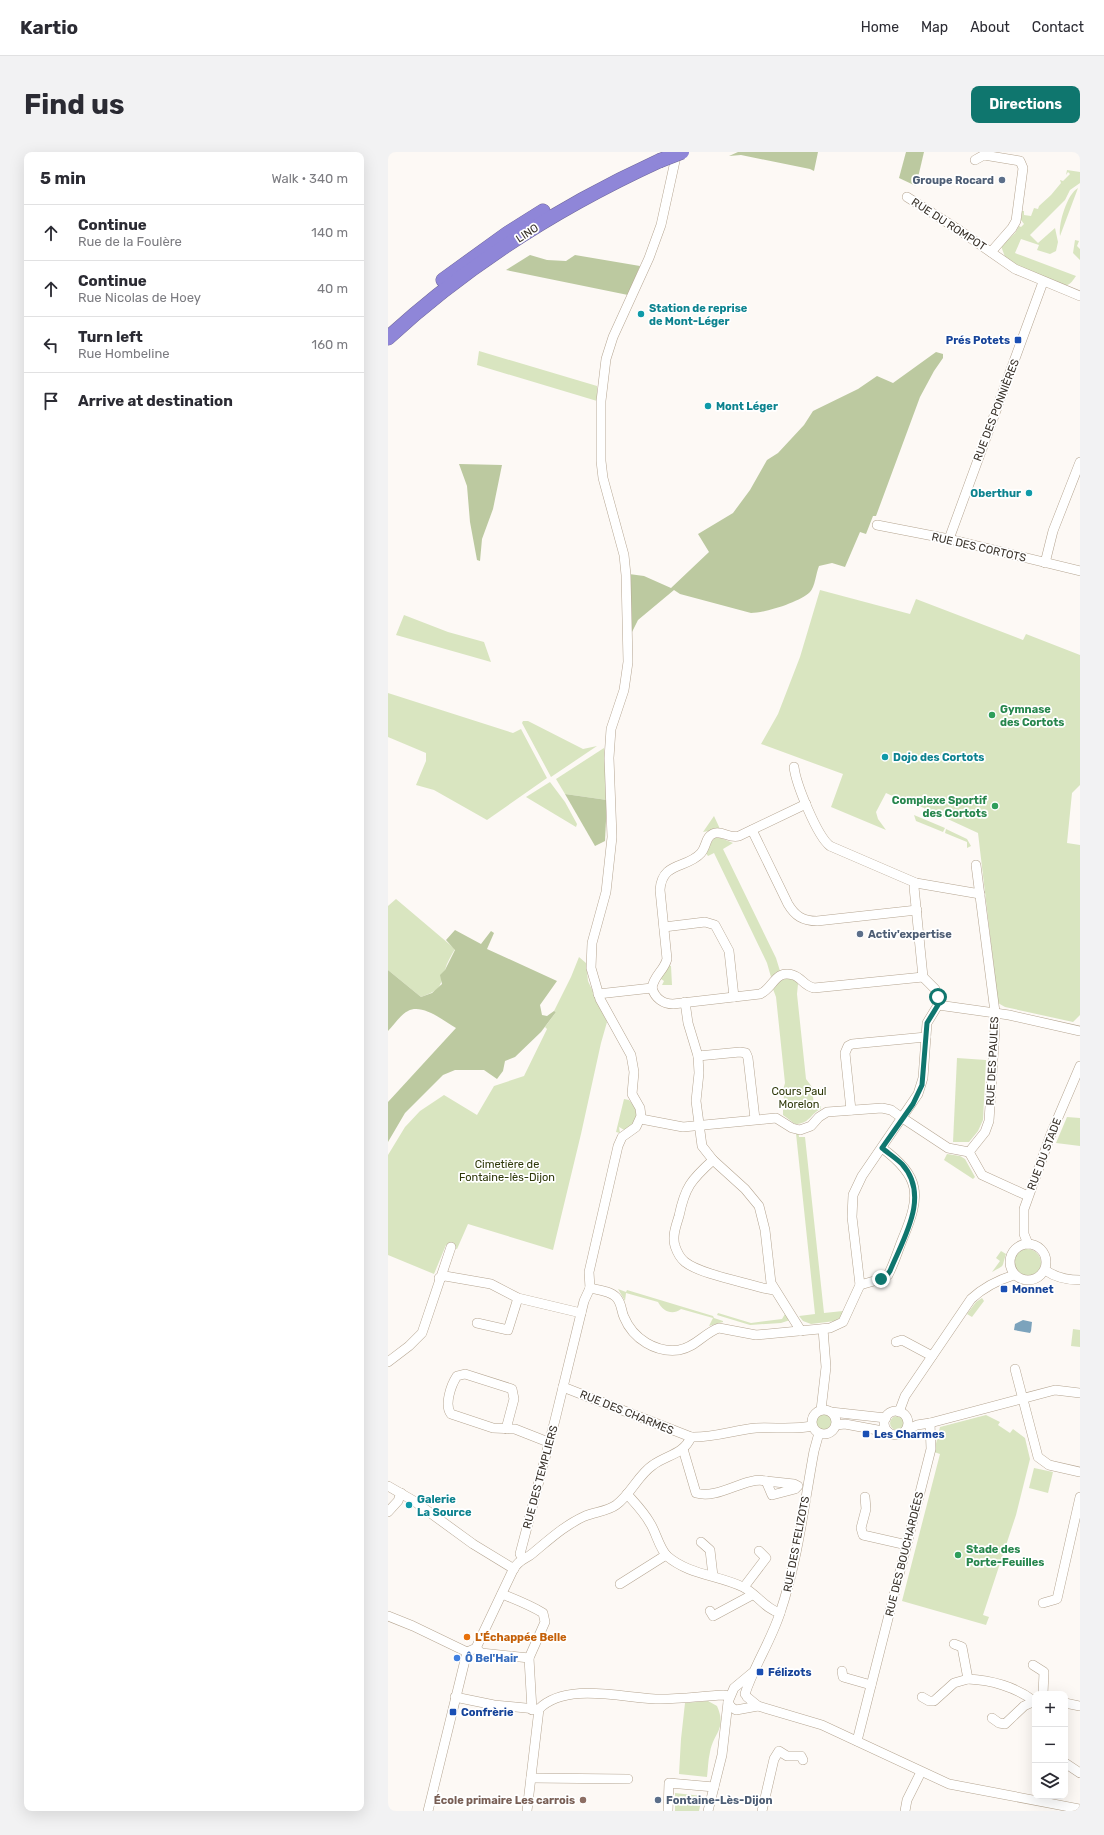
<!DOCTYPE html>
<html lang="en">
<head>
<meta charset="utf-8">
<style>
  :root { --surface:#fff; --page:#f2f2f3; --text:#2b2b33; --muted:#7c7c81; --line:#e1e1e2; --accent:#0f766e }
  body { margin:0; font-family:Rubik,sans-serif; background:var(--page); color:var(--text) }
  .controls { position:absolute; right:12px; bottom:12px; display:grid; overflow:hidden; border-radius:8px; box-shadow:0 4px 16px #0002 }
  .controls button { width:36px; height:36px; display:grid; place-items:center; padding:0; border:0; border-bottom:1px solid var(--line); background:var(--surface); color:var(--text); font:20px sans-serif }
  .stop { position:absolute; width:12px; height:12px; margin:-9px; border:3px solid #0f766e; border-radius:50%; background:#fff }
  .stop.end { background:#0f766e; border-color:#fff; box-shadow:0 1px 4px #0008 }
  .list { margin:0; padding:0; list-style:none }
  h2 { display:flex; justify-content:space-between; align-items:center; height:52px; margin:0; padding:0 16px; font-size:17px }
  h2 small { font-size:13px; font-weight:400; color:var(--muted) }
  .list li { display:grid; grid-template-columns:26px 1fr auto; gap:12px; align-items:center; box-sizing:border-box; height:56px; padding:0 16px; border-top:1px solid var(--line) }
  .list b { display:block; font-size:15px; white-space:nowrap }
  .list p { margin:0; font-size:13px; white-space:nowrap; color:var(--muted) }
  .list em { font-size:13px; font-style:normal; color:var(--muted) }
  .icon { flex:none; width:22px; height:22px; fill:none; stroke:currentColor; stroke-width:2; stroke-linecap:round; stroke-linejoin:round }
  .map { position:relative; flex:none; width:692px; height:1659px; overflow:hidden; border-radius:8px }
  header { display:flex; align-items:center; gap:24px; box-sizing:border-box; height:56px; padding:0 20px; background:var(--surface); border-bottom:1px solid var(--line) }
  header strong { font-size:19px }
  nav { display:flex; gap:22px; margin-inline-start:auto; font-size:14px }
  .intro { display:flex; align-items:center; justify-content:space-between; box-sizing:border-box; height:96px; padding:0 24px }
  h1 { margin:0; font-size:28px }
  .button { padding:10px 18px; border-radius:8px; background:var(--accent); color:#fff; font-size:14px; font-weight:700 }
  main { display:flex; gap:24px; padding:0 24px }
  aside { flex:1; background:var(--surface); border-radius:8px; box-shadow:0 4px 16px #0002 }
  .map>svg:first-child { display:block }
</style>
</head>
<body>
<header>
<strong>Kartio</strong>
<nav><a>Home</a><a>Map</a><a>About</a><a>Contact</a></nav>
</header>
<div class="intro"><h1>Find us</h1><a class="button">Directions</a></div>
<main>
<aside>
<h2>5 min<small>Walk · 340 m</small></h2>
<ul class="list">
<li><svg class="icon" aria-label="ahead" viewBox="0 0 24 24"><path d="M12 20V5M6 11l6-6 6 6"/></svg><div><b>Continue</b><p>Rue de la Foulère</p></div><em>140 m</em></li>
<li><svg class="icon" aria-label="ahead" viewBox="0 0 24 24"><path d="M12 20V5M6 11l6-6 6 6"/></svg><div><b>Continue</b><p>Rue Nicolas de Hoey</p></div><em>40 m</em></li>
<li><svg class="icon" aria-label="left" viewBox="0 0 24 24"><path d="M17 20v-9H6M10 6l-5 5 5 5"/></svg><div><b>Turn left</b><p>Rue Hombeline</p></div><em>160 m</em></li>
<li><svg class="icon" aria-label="arrive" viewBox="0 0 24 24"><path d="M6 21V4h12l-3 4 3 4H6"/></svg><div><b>Arrive at destination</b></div></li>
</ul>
</aside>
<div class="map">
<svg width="692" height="1659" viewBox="0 0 692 1659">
  <rect width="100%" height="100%" fill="#fdf9f5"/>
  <!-- green -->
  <g fill="#d9e5c0">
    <path d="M 679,18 L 692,20 L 692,31 L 682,38 L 677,48 L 642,83 L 650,91 L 667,76 L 670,90 L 668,99 L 662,102 L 649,98 L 651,93 L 633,87 L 627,101 L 688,124 C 685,128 683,132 679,133 C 669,135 626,115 619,108 C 616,104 615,99 613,94 L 627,81 L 631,74 L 633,75 L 636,72 L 633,68 L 634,59 L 636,59 L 636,63 L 643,64 L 646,56 L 650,57 L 651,54 L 663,43 L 673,31 L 672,28 L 675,29 L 682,22 L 680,20 L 678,23 Z"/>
    <path d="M 690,36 L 672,84 C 670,72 679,42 690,36 Z"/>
    <path d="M 687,88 L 691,89 L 689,94 L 692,97 L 692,108 L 685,101 Z"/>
    <path d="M 91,199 L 209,234 L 209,249 L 89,213 Z"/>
    <path d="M 432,438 L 522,462 L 528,447 L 635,488 L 638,482 L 692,503 L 692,633 L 684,641 L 679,691 L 692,693 L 692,863 L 685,870 L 617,855 L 610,851 L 590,681 L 525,651 L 520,645 L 511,647 L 498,641 L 488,660 L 490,667 L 498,678 L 443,655 L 455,622 L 373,592 L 390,562 L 412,505 Z"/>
    <path d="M 16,463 L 60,480 L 96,490 L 103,510 L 8,483 Z"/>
    <path d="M 0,541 L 125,581 L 133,577 L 159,626 L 99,668 L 46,638 L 28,633 L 38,609 L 38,601 L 0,585 Z"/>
    <path d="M 135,569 L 140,569 L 195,597 L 209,594 L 163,625 L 134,571 Z"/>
    <path d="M 216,596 L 219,648 L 177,642 L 168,627 Z"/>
    <path d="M 162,630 L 177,650 L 189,672 L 188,675 L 138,645 Z"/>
    <path d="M 526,663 L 557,676 L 555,680 L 528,669 Z"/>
    <path d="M 326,664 L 332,677 L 315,680 Z"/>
    <path d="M 558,677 L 579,687 L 583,694 L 579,696 L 579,690 L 557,681 Z"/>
    <path d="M 327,686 L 333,686 L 345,691 L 335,697 L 388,806 L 392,819 L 387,821 L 391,829 C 398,826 405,825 410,832 L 409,842 L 418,927 L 424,935 L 426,954 L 433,954 L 433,957 C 423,961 422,971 409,972 L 411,985 L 417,985 L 436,1161 L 455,1159 L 453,1165 L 447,1169 L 423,1172 L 415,1169 L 411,1164 L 427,1162 L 407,972 L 395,963 L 395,958 L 397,957 L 395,938 L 397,931 L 388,845 L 385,837 L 389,831 L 385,823 L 383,825 L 379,811 L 326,701 L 320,704 L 318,701 L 324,689 Z"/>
    <path d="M 8,747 L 67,797 C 63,804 59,810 57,818 C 52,836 52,838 33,845 L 0,818 L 0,754 Z"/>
    <path d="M 191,805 L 198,811 L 200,829 L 219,870 L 213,891 L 193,982 L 165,1098 L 80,1072 L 69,1097 L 58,1093 L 46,1122 L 0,1103 L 0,1003 L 17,975 L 32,959 L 56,943 L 89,963 L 106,934 L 136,924 L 159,877 L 157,875 L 168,860 L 166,859 L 183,825 Z"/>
    <path d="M 280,813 L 283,814 L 284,833 L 274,833 L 276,829 L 270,825 Z"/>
    <path d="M 569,906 L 598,908 L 595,968 L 590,979 L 581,990 L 565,990 Z"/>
    <path d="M 236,947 L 241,948 L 249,958 L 248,969 L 238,979 L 231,975 L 232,981 L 228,980 Z"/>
    <path d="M 679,965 L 692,966 L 692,994 L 668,991 Z"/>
    <path d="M 559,1002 L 572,1004 L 577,1007 L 587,1025 L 585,1027 L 556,1008 Z"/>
    <circle cx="639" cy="1111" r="14"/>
    <path d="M 613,1099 L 618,1102 C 613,1117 618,1112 604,1120 L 612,1109 L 608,1106 Z"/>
    <path d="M 230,1137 L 238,1140 L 239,1138 L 325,1164 L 326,1166 L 335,1169 L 335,1170 L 321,1174 L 325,1166 L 293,1157 C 284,1164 275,1159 270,1150 L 238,1141 L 237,1149 Z"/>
    <path d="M 594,1146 L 596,1149 L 584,1165 L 579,1162 L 588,1150 Z"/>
    <path d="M 330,1161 L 363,1171 L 394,1167 L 397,1162 L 402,1168 L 393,1171 L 362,1173 L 329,1163 Z"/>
    <path d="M 685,1177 L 692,1178 L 692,1195 L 683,1194 Z"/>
    <circle cx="436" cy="1269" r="9"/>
    <path d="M 598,1263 L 612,1270 L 610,1273 L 622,1281 L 625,1277 L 637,1286 L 642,1307 L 628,1363 L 595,1463 L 601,1465 L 598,1473 L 514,1449 L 552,1302 L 546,1300 L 552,1275 Z"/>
    <circle cx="509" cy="1271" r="7"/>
    <path d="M 646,1316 L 665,1320 L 660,1341 L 641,1336 Z"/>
    <path d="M 320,1549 L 329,1554 C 339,1577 326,1580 322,1600 C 320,1608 320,1617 319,1625 L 291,1622 L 293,1587 L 297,1551 Z"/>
    <path d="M 287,1641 L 314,1644 L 311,1659 L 287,1659 Z"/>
  </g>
  <!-- forest -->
  <g fill="#bcc9a0">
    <path d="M 350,0 L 430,0 L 426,19 L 422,17 L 353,3 L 341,4 Z"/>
    <path d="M 518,0 L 536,0 L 528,34 L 511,26 Z"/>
    <path d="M 142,103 L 159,108 L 178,109 L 187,103 L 252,114 L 240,143 L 118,118 Z"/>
    <path d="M 548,200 L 555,202 L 555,206 L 546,219 L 532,245 L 488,364 L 485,364 L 478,382 L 472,380 L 457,415 L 444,411 L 431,414 C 428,421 427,435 422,440 C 412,450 377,461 363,461 L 292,442 L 286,438 L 250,468 L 243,482 L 241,422 L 256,424 L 283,436 L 321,400 L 310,382 L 345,361 L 362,338 L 379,308 L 390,301 L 416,273 L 425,259 L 470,237 L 489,224 L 505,231 Z"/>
    <path d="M 71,312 L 114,313 L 105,357 L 94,387 L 92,409 L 89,408 L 82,370 L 79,334 Z"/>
    <path d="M 177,642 L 219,648 L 217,689 L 207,694 Z"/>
    <path d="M 67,778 L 93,792 L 103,779 L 106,781 L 99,797 L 169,829 L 152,853 L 154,863 L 159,864 L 166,859 L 168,860 L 153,880 L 127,905 L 117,909 L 115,919 L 109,927 L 96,918 L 67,918 L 55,923 L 17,961 L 0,990 L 0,950 L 68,876 C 56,869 34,851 20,859 C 12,863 6,873 0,879 L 0,818 L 33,845 L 44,841 L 54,832 L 52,823 L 57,818 L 67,798 L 58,788 Z"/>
  </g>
  <!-- water -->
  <path fill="#7ca3bc" d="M 635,1168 L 644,1170 L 643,1179 L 642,1181 L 626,1178 L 627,1172 Z"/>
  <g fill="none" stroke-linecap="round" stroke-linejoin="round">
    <defs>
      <g id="minor">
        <path d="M 587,8 L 596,3 L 632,9 L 635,16 L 628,69 L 624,76 L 603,100"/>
        <path d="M 519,45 L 571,78 L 627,117 L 692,144"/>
        <path d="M 489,373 L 561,387 L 692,419"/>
        <path d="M 561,387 L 655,130"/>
        <path d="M 657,411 L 665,379 L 692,310"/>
        <path d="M 406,615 C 408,632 429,684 442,694 L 528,731 L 592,742"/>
        <path d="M 364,678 L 400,752 C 407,764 415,769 429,769 L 529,758"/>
        <path d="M 276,775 L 317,770 L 327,773 L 341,799 L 346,845"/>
        <path d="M 264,836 C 267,846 275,852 285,852 L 372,842 C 385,837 387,817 405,823 C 413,825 416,834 426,836 L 535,825"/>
        <path d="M 264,836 C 266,823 276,819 279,807 L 272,738 C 274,709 299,717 313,701 C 319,694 317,684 327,681 C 335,679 342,687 351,684 L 418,652"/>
        <path d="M 210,842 L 264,836"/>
        <path d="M 297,850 L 300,871 L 310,904 L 311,921 L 308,949 L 314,994 L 325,1008 L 357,1037 L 371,1054 L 377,1078 L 383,1131 L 413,1179"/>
        <path d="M 550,853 L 621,863 L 692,879"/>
        <path d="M 310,904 L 352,900 L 358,901 L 360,906 L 367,967"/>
        <path d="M 463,958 L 457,901 L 460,894 L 464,892 L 538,885"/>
        <path d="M 253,967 L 295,975 L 388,966 L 404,976 L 412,978 L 423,974 L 431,965 L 439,960 L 494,956 L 503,958 L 510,963 L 560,996 L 581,1000"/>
        <path d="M 581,1000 L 597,980 L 601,969 L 607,876 L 607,860 L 588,713"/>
        <path d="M 581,1000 L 594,1023 L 640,1044"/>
        <path d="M 325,1008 C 303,1028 297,1035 291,1064 C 288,1074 284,1084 287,1094 C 289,1100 292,1106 297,1110 C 312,1122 356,1130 375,1136 L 386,1138"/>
        <circle cx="640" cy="1110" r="18"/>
        <path d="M 640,1092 L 636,1082 L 636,1057 L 663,982 L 692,914"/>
        <path d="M 657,1118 C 668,1126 679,1128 692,1128"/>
        <path d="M 51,1126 L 57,1124 L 103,1132 L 130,1146 L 193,1161"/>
        <path d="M 472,1133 L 493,1127 L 500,1123 C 506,1112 510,1098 515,1086 C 533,1043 533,1025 494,996"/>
        <path d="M 202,1136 L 201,1120 L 230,994 L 234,985 L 248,975 L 253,964 L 252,956 L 244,942 L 246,920 L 243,903 L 212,847 L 203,816 L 204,791 L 218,740 L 224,685 L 221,606 L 223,577 L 236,538 L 240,510 L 238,423 L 236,403 L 215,326 L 213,309 L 213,249 L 218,207 L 225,185 L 261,106 L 273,73 L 289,0"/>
        <path d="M 202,1136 C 211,1138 222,1139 228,1145 C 234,1151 233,1159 236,1165 C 245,1187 268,1201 291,1198 C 308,1195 316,1181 331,1176 L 368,1183 L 442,1176 L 455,1170 L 472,1133 L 464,1065 L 465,1043 L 474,1024 L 530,942 L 535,926 L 539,871 L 550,853 L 547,837 L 535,825 L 526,735 L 528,731"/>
        <path d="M 89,1171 L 120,1178 L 130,1146"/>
        <path d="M 508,1190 L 514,1188 L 544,1204"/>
        <path d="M 0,1210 L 21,1194 L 34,1181 L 63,1095"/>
        <path d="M 627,1217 L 650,1305 L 661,1313 L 692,1320"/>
        <path d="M 175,1235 L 303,1285 C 325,1286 346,1278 368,1276 C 387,1275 405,1278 424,1274"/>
        <circle cx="436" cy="1270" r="12"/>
        <path d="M 433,1258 L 438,1215 L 435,1177"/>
        <circle cx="508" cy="1271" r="12"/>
        <path d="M 443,1260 L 498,1266"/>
        <path d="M 511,1260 L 517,1244 L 583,1147 C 596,1135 610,1128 626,1123"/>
        <path d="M 448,1273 L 457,1272 L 500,1280"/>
        <path d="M 118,1277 L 126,1247 L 124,1237 L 77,1222 L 69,1224 C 63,1233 56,1253 63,1262 L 105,1276 L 127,1277 L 160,1290"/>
        <path d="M 518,1278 L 529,1273 L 542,1271 L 667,1238 L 692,1241"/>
        <path d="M 295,1297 L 308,1341 C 331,1348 357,1324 378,1329"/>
        <path d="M 378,1329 L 406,1332 L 410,1334 L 407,1337 L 384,1343 Z"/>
        <path d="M 0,1334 L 26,1349 L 85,1392 L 126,1417"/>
        <path d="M 239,1342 C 247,1351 256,1360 262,1371 C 268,1380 271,1396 279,1404 C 301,1423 330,1423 355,1435 C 369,1442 377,1457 392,1461"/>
        <path d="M 477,1345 L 478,1357 L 473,1376 L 475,1383 L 519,1393"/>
        <path d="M 0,1360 L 10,1349 L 13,1341"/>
        <path d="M 313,1390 L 322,1398 L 325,1424"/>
        <path d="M 135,1406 L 132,1402 L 167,1268 L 196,1149 L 202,1136"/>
        <path d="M 232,1432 L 278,1403"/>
        <path d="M 356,1435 L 378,1406 L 371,1399"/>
        <path d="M 114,1442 C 129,1448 142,1453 155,1461 L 157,1470 L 141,1506 L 144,1558"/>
        <path d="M 655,1451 L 669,1447 L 692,1345"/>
        <path d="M 322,1459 L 325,1464 L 364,1443"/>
        <path d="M 0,1464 L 25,1474 L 79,1500"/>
        <path d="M 566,1492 L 574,1495 L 580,1527 C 603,1528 628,1535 646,1549"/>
        <path d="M 88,1496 L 93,1501 L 141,1506"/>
        <path d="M 79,1500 L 88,1496 L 125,1418 C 131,1407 137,1408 145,1401 C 162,1387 177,1373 197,1364 C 207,1360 220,1359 228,1353 C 243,1342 250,1323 265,1313 C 279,1303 296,1302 303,1285"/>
        <path d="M 645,1513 L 656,1520 L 655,1542"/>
        <path d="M 454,1519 L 455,1525 L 483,1533"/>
        <path d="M 364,1521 L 346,1536 L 340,1550 L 343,1555 L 348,1558 L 370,1554"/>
        <path d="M 357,1542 C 366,1514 383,1489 392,1461 C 410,1408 416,1353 426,1299 L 431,1281"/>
        <path d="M 67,1545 L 106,1553 L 148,1557"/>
        <path d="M 359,1545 L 370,1554 L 434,1573 L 561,1632 L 692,1657"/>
        <path d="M 534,1545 L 541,1549 L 546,1549 L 566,1531 L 580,1527"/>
        <path d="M 677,1551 L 692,1554"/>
        <path d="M 151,1557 C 179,1529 238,1547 273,1547 C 294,1547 314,1544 335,1543 L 341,1544"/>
        <path d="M 604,1566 L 611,1571 L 617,1572 L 636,1554 L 647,1549"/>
        <path d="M 469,1589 L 543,1297 L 542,1271"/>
        <path d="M 677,1611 L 692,1621"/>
        <path d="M 143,1626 L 240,1627"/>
        <path d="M 40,1659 L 79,1500"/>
        <path d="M 139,1659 L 151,1557"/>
        <path d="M 280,1659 L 281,1631 L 326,1635"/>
        <path d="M 320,1659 L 334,1603 L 340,1550"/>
        <path d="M 374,1659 L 386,1607 L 391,1599 L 399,1604 L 413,1604 L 415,1608"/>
        <path d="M 517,1659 L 519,1648 L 533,1620"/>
      </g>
      <g id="highway">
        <path d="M 55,128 L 120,81 L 155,59"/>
        <path d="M 0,186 C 79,113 173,54 271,9"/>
      </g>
    </defs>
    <!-- minor casing -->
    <use href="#minor" stroke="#b5a591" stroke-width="10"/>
    <!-- highway casing -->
    <use href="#highway" stroke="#71699b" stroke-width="15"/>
    <!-- minor -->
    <use href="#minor" stroke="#fff" stroke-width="9"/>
    <!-- highway -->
    <use href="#highway" stroke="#8f86d8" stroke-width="14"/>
    <defs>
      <path id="highway-bridge" d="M 271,9 L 294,0"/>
    </defs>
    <!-- highway-bridge casing -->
    <use href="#highway-bridge" stroke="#71699b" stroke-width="15" stroke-linecap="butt"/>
    <!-- highway-bridge -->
    <use href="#highway-bridge" stroke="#8f86d8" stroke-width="14"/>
  </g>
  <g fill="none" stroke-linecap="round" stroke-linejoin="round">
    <!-- route -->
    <path stroke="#0f766e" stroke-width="5" d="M 493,1127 L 497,1126 L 502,1119 C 515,1087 543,1044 514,1012 C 508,1006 500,1001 494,996 L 525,952 L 534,933 L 539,871 L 550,853 L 550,845"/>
  </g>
  <!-- markers -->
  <g fill="#5c6f8a" stroke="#fff" stroke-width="1.5">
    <circle cx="614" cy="28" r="4"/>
    <circle cx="472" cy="782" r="4"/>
    <circle cx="270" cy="1648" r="4"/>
  </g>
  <g fill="#0f9aa8" stroke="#fff" stroke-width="1.5">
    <circle cx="253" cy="162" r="4"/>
    <circle cx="320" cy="254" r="4"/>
    <circle cx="641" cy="341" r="4"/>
    <circle cx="497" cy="605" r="4"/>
    <circle cx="21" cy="1353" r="4"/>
  </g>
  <g fill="#1a4fb4" stroke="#fff" stroke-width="1.5">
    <rect x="626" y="184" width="8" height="8" rx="2"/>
    <rect x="612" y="1133" width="8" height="8" rx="2"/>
    <rect x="474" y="1278" width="8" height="8" rx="2"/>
    <rect x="368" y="1516" width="8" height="8" rx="2"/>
    <rect x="61" y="1556" width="8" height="8" rx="2"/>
  </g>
  <g fill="#2e9e5b" stroke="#fff" stroke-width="1.5">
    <circle cx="604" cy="563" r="4"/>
    <circle cx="607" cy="654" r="4"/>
    <circle cx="570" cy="1403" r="4"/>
  </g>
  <circle fill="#e8710a" stroke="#fff" stroke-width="1.5" cx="79" cy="1485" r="4"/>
  <circle fill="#3f7fe0" stroke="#fff" stroke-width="1.5" cx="69" cy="1506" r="4"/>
  <circle fill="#8d6e63" stroke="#fff" stroke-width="1.5" cx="195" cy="1648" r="4"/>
  <g text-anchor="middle" stroke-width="3.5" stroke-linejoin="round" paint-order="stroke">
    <!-- service labels -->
    <g font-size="11" font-weight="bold" fill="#4e5e75" stroke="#fff" text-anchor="start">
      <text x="606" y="32" text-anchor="end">Groupe Rocard</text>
      <text x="480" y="786">Activ'expertise</text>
      <text x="278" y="1652">Fontaine-Lès-Dijon</text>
    </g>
    <!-- street labels -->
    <g font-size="11" fill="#39322a" stroke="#fff">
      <text transform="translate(561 72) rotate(33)" y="4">RUE DU ROMPOT</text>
      <text transform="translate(139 81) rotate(-33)" y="4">LINO</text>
      <text transform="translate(608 258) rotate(-69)" y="4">RUE DES PONNIÈRES</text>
      <text transform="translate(591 395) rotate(13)" y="4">RUE DES CORTOTS</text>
      <text transform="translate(604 909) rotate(-87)" y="4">RUE DES PAULES</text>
      <text transform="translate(656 1002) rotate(-69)" y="4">RUE DU STADE</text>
      <text transform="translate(239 1260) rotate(22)" y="4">RUE DES CHARMES</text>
      <text transform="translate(152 1325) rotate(-75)" y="4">RUE DES TEMPLIERS</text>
      <text transform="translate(408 1392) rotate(-79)" y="4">RUE DES FELIZOTS</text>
      <text transform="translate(516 1402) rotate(-76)" y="4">RUE DES BOUCHARDÉES</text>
    </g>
    <!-- culture labels -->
    <g font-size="11" font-weight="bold" fill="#0d838f" stroke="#fff" text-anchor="start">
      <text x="261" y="160">Station de reprise<tspan x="261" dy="13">de Mont-Léger</tspan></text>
      <text x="328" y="258">Mont Léger</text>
      <text x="633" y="345" text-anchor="end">Oberthur</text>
      <text x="505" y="609">Dojo des Cortots</text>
      <text x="29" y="1351">Galerie<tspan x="29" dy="13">La Source</tspan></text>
    </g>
    <!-- transit labels -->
    <g font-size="11" font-weight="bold" fill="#164399" stroke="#fff" text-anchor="start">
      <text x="622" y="192" text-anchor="end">Prés Potets</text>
      <text x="624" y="1141">Monnet</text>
      <text x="486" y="1286">Les Charmes</text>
      <text x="380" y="1524">Félizots</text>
      <text x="73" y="1564">Confrèrie</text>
    </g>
    <!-- leisure labels -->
    <g font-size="11" font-weight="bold" fill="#27864d" stroke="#fff" text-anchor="start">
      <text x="612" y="561">Gymnase<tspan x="612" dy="13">des Cortots</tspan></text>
      <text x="599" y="652" text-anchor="end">Complexe Sportif<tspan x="599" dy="13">des Cortots</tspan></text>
      <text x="578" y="1401">Stade des<tspan x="578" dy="13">Porte-Feuilles</tspan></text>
    </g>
    <!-- park labels -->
    <g font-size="11" fill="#2e3809" stroke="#fff">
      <text x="411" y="943">Cours Paul<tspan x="411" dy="13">Morelon</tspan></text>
      <text x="119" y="1016">Cimetière de<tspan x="119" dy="13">Fontaine-lès-Dijon</tspan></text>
    </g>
    <!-- food labels -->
    <g font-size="11" font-weight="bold" fill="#c56008" stroke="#fff" text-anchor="start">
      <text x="87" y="1489">L'Échappée Belle</text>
    </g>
    <!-- shop labels -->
    <g font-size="11" font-weight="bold" fill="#366cbe" stroke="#fff" text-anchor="start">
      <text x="77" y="1510">Ô Bel'Hair</text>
    </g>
    <!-- education labels -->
    <g font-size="11" font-weight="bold" fill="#785e54" stroke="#fff" text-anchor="end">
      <text x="187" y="1652">École primaire Les carrois</text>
    </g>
  </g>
</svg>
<div class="controls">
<button>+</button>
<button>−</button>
<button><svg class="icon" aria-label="layers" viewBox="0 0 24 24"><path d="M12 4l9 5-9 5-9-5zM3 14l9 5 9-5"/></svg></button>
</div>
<div class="stop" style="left:550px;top:845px"></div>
<div class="stop end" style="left:493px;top:1127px"></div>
</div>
</main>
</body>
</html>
